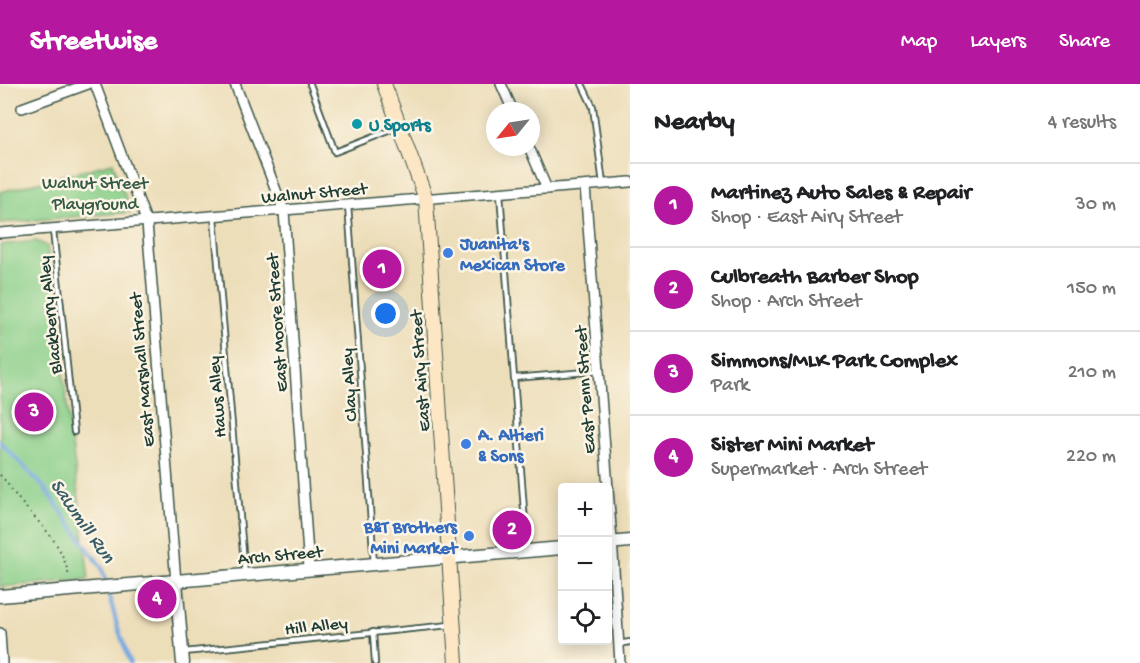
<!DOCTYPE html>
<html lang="en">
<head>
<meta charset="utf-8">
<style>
  :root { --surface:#fff; --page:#f2f2f2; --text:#202124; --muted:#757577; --line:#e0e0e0; --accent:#b5179e }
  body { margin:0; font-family:"Gochi Hand",sans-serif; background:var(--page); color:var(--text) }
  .controls { position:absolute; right:18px; bottom:18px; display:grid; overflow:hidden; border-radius:6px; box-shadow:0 3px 15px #0003 }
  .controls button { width:54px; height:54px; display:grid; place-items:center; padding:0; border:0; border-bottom:2px solid var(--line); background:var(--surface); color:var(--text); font:30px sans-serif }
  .compass { position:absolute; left:486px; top:18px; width:54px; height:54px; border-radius:50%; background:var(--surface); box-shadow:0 3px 15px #0003; rotate:240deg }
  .you { position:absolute; left:386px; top:230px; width:21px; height:21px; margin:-15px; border:4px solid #fff; border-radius:50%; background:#1a73e8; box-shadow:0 0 0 9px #1a73e833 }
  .badge { display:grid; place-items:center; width:39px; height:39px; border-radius:50%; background:var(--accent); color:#fff; font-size:20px; font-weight:700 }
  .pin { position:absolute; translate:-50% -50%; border:3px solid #fff; box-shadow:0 2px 6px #0006 }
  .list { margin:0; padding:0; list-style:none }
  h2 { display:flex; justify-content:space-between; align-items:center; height:78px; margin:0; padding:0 24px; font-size:26px }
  h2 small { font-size:20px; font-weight:400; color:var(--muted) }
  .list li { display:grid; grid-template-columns:39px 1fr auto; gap:18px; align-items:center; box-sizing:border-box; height:84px; padding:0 24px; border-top:2px solid var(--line) }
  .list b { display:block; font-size:22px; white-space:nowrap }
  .list p { margin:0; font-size:20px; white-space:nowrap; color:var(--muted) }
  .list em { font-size:20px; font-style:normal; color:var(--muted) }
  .icon { flex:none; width:33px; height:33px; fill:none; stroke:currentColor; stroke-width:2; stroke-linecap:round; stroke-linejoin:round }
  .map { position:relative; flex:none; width:630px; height:579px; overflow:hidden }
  header { display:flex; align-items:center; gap:36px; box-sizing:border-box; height:84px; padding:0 30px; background:var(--accent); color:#fff }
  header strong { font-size:28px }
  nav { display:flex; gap:33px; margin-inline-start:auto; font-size:21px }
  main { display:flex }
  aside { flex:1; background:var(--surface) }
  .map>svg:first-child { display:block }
</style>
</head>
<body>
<header>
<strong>Streetwise</strong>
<nav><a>Map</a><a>Layers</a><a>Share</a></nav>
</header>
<main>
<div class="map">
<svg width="630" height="579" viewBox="0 0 630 579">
  <rect width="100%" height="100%" fill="#fcf5e5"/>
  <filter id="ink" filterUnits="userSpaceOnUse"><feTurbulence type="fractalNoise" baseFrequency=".0167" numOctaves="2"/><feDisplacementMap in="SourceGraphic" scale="12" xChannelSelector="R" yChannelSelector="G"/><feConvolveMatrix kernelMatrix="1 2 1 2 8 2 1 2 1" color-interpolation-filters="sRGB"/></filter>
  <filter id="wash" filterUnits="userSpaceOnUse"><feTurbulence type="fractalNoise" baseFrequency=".008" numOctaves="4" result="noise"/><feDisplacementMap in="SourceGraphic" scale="24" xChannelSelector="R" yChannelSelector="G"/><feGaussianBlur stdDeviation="1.35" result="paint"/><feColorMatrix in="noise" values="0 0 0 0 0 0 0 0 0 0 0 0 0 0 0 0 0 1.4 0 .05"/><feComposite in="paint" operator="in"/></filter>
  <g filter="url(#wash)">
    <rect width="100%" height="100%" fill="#eddeba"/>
    <!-- green -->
    <g fill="#89cf89" stroke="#54865e" stroke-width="1.5">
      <path d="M 113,79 L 131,128 L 0,139 L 0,108 Z"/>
      <path d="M 36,157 L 47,162 L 89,495 L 0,503 L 0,161 Z"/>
    </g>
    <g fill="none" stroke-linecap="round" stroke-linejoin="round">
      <!-- stream -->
      <path stroke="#72a8e0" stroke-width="4" d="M 0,358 L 43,402 L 102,484 L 117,541 L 130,579"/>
    </g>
  </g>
  <g filter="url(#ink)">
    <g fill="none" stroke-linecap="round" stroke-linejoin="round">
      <defs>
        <g id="service">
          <path d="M 310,0 L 335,68 L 397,44"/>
          <path d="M 582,0 L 593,23 L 603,100"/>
          <path d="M 500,109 L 514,294 L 599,287"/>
          <path d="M 348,121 L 374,480"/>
          <path d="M 214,133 L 245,491"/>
          <path d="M 53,146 L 74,348"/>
          <path d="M 514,294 L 527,465"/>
          <path d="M 373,548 L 375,579"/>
          <path d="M 618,560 L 630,558"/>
          <path d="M 184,568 L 450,541"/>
        </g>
        <g id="minor">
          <path d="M 95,0 L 147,139 L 176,498"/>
          <path d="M 235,0 L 284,127 L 309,485"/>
          <path d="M 501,0 L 513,27"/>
          <path d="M 22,24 L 88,0"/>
          <path d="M 529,63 L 547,105"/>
          <path d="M 585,102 L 613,470 L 620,579"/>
          <path d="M 0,149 L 630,98"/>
          <path d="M 0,549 L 2,579"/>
        </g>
        <g id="tertiary">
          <path d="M 608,459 L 630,457"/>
          <path d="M 176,498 L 183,579"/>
          <path d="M 0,512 L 562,464"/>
        </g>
        <path id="secondary" d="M 384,0 L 426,115 L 456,579"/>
      </defs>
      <!-- service casing -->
      <use href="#service" stroke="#3e5548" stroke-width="8"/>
      <!-- minor casing -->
      <use href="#minor" stroke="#3e5548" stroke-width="12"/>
      <!-- tertiary casing -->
      <use href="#tertiary" stroke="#3e5548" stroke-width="15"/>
      <!-- secondary casing -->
      <use href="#secondary" stroke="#3e5548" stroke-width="16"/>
      <!-- path -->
      <path stroke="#3e5548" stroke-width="2" stroke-dasharray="1.5 4.5" stroke-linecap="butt" d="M 0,391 C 8,399 13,409 21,418 C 43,444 62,458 69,493"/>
      <!-- service -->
      <use href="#service" stroke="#fff" stroke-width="4.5"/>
      <!-- minor -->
      <use href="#minor" stroke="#fff" stroke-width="9"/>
      <!-- tertiary -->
      <use href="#tertiary" stroke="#fff" stroke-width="12"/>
      <!-- secondary -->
      <use href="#secondary" stroke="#fce6c4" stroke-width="14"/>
    </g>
  </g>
  <!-- markers -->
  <circle fill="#0f9aa8" stroke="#fcf5e5" stroke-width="2" cx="357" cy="40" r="6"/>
  <g fill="#3f7fe0" stroke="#fcf5e5" stroke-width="2">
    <circle cx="448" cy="169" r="6"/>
    <circle cx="466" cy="360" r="6"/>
    <circle cx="469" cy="452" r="6"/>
  </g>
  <g text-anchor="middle" stroke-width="5" stroke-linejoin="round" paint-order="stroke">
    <!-- culture labels -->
    <g font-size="18" font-weight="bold" fill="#0d838f" stroke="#fcf5e5" text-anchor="start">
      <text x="369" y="46">U Sports</text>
    </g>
    <!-- park labels -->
    <g font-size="18" fill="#345a45" stroke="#fcf5e5">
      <text x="95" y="104">Walnut Street<tspan x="95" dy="21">Playground</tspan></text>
    </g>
    <!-- street labels -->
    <g font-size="18" fill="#1f3d34" stroke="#fcf5e5">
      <text transform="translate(314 108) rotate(-5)" y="6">Walnut Street</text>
      <text transform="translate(49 231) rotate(-96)" y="6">Blackberry Alley</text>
      <text transform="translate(276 239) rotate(-94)" y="6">East Moore Street</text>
      <text transform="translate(141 286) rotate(-95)" y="6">East Marshall Street</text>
      <text transform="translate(419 287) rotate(-94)" y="6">East Airy Street</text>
      <text transform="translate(348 301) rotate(-94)" y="6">Clay Alley</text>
      <text transform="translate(584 306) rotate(-94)" y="6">East Penn Street</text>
      <text transform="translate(216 313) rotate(-95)" y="6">Haws Alley</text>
      <text transform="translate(280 470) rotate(-5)" y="6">Arch Street</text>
      <text transform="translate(316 541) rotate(-6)" y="6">Hill Alley</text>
    </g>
    <!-- shop labels -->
    <g font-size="18" font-weight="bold" fill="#366cbe" stroke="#fcf5e5" text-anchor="start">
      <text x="460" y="165">Juanita's<tspan x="460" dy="21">Mexican Store</tspan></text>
      <text x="478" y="356">A. Altieri<tspan x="478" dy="21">&amp; Sons</tspan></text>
      <text x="457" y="448" text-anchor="end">B&amp;T Brothers<tspan x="457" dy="21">Mini Market</tspan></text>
    </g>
    <!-- water labels -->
    <g font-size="20" font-style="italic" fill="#385d68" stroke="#fcf5e5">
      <text transform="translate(84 436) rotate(55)" y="7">Sawmill Run</text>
    </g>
  </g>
</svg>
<div class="controls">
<button>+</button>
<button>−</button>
<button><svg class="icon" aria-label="locate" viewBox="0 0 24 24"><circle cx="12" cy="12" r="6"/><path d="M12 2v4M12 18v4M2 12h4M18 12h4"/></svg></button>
</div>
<svg class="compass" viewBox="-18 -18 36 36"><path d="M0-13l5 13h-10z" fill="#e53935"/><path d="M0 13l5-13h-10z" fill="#757577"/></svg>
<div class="you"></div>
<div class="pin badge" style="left:382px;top:185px">1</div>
<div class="pin badge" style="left:512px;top:446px">2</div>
<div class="pin badge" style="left:34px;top:328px">3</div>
<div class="pin badge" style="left:157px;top:515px">4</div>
</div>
<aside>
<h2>Nearby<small>4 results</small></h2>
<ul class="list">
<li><span class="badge">1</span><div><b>Martinez Auto Sales &amp; Repair</b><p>Shop · East Airy Street</p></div><em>30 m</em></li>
<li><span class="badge">2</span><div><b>Culbreath Barber Shop</b><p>Shop · Arch Street</p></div><em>150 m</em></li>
<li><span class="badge">3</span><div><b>Simmons/MLK Park Complex</b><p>Park</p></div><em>210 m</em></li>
<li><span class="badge">4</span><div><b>Sister Mini Market</b><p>Supermarket · Arch Street</p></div><em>220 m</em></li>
</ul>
</aside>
</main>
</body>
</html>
